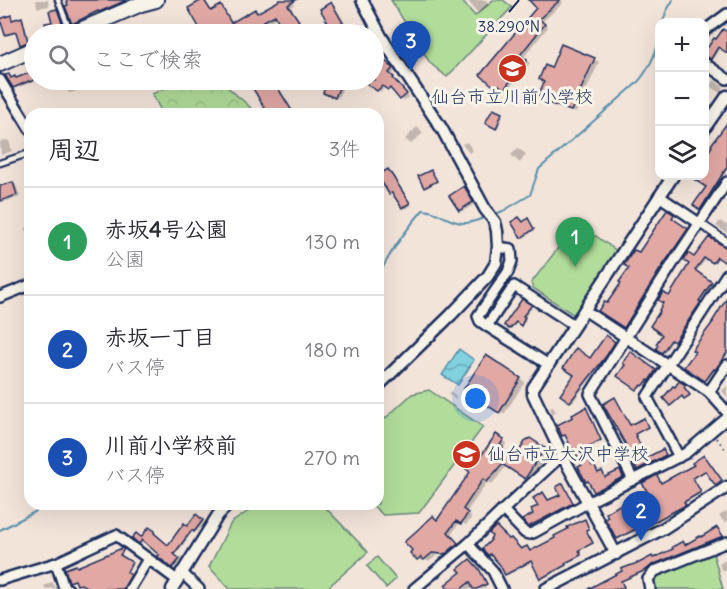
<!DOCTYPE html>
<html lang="ja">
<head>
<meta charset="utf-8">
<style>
  :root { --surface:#fff; --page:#f7f7f7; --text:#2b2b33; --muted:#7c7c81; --line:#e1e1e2; --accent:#c8321e }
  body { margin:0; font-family:Delius,"Klee One",sans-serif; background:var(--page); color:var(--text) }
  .controls { position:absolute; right:18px; top:18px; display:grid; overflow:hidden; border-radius:12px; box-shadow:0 6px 24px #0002 }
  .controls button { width:54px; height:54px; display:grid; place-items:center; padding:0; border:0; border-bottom:2px solid var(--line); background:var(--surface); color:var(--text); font:30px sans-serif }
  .you { position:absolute; left:476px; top:399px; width:21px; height:21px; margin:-15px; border:4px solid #fff; border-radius:50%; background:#1a73e8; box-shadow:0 0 0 9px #1a73e833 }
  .badge { display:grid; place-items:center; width:39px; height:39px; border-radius:50%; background:var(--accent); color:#fff; font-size:20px; font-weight:700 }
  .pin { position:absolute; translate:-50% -50px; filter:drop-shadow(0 2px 3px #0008) }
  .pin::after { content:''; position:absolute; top:32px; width:21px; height:18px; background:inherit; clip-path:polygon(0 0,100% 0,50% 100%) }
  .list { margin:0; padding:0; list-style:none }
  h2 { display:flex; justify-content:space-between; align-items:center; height:78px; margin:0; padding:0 24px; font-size:26px }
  h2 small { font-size:20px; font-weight:400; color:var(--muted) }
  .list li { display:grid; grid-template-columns:39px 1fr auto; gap:18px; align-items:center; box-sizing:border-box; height:108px; padding:0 24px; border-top:2px solid var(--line) }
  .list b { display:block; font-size:22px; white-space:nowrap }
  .list p { margin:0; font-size:20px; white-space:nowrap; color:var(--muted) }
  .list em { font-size:20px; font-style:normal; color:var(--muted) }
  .icon { flex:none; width:33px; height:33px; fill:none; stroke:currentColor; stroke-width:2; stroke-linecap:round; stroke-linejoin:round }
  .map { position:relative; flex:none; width:727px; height:589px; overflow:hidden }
  .search { position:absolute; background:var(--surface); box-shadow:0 6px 24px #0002; left:24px; top:24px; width:360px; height:66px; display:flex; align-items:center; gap:15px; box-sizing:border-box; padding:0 21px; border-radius:33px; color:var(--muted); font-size:22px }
  .panel { position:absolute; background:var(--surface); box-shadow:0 6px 24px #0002; left:24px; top:108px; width:360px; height:402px; border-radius:18px }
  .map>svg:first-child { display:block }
</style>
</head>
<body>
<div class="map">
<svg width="727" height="589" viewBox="0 0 727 589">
  <defs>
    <pattern id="forest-crowns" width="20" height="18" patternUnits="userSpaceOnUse" patternTransform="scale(1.5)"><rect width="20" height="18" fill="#b1dc9a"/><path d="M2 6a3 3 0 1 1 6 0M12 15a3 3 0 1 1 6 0" fill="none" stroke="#98bd87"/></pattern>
    <pattern id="water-waves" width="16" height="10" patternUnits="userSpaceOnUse" patternTransform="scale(1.5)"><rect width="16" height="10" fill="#82d1df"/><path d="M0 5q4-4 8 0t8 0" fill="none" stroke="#6aaab8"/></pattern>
  </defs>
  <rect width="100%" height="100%" fill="#f3e4da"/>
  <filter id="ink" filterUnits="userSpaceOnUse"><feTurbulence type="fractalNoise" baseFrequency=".0167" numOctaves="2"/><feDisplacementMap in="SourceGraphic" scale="12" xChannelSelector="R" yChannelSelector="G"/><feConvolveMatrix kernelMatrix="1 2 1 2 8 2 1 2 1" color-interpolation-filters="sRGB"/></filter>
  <g filter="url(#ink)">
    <!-- green -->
    <g fill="#b1dc9a" stroke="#66867c" stroke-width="1.5">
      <path d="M 391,0 L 461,0 L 475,16 L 493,0 L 503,0 L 512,7 L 447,77 L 430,63 Z"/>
      <path d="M 596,236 L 618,252 L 578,313 L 574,315 L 533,288 L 531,283 L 562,243 Z"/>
      <path d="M 429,390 L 483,427 L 419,513 L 383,515 L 371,504 L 378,504 L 378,425 L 412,394 Z"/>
      <path d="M 259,504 L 322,504 L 368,552 L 326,589 L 230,589 L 209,567 L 231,523 Z"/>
      <path d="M 713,553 L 723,589 L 654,589 L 653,581 L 656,576 Z"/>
      <path d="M 377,557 L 396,579 L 386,588 L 367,566 Z"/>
    </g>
    <!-- forest -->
    <path fill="url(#forest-crowns)" stroke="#66867c" stroke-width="1.5" d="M 183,80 L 219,80 L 248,105 L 256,114 L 163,114 L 152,94 Z"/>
    <!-- water -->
    <path fill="url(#water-waves)" stroke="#5990ab" stroke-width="1.5" d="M 459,349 L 474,360 L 458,385 L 442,375 Z"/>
    <!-- shadow -->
    <g fill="#0003">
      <path d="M 36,0 L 48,0 L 49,6 L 39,8 L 37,7 Z"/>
      <path d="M 68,0 L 125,0 L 126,2 L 75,24 L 73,23 Z"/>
      <path d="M 282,0 L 292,0 L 295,5 L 291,7 L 301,23 L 291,30 L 292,31 L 288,34 L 284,33 L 283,27 L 278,17 L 264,24 L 267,28 L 256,34 L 205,34 L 190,9 L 204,1 L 207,3 L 212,12 L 221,7 L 224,9 L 233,24 L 255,11 L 258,13 Z"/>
      <path d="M 467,0 L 486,0 L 490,5 L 479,13 L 476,11 Z"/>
      <path d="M 531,0 L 561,0 L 563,3 L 542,22 L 548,27 L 523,58 L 530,63 L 508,89 L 503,86 L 500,89 L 497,87 L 538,8 Z"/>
      <path d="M 331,4 L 335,6 L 346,25 L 336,30 L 333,29 Z"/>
      <path d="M 56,10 L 60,12 L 66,30 L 53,34 L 49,33 Z"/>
      <path d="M 11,17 L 14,21 L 22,19 L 24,20 L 29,43 L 23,45 L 21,44 L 18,32 L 8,35 L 7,34 Z"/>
      <path d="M 727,33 L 727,52 L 721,47 L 713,59 L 704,54 L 714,40 L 717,41 Z"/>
      <path d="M 594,60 L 599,62 L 576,113 L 543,101 L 552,70 Z"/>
      <path d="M 34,62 L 34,80 L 37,80 L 16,88 L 14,87 L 9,75 L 12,79 L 18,79 L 34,73 L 30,64 Z"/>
      <path d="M 384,62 L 395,71 L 391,76 L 395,80 L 395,81 L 409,97 L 404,101 L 393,89 L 392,91 L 385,86 L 381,92 L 368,82 L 371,80 L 374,80 L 374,76 Z"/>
      <path d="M 64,80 L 74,80 L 77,91 L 70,93 L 68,92 Z"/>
      <path d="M 249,80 L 278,80 L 275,82 L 294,114 L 270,114 Z"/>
      <path d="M 330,80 L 346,80 L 338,98 L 325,92 Z"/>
      <path d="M 714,80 L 724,87 L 720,93 L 709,86 Z"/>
      <path d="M 493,111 L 503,116 L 498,128 L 487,123 Z"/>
      <path d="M 727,124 L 727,171 L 702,210 L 695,205 L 708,186 L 693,177 L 704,176 L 704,159 Z"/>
      <path d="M 417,127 L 423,133 L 411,144 L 405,139 Z"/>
      <path d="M 7,140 L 9,141 L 12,151 L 1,155 L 0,142 Z"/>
      <path d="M 467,142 L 473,151 L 469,153 L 462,144 Z"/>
      <path d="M 518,148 L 526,154 L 520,163 L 511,155 Z"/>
      <path d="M 388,170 L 391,172 L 412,205 L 406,209 L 403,207 L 394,195 L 390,193 Z"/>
      <path d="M 431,172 L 438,182 L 427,188 L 425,187 Z"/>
      <path d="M 13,183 L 16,185 L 20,197 L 0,203 L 0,187 Z"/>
      <path d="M 464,188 L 467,190 L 475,204 L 463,211 L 460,210 Z"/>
      <path d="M 668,212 L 675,216 L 672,220 L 688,231 L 661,271 L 626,328 L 600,311 L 607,305 Z"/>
      <path d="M 521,219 L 524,223 L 528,220 L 530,221 L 535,230 L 524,238 L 522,237 Z"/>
      <path d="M 720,221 L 726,225 L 727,224 L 727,233 L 716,226 Z"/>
      <path d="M 30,227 L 30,237 L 28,235 L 25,228 Z"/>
      <path d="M 727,249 L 727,262 L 719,257 L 715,263 L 707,258 L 696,272 L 713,284 L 699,303 L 701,304 L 676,342 L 673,340 L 664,353 L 663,352 L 670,298 L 695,259 Z"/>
      <path d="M 727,298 L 727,353 L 722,360 L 724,361 L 718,370 L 716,369 L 707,381 L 686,367 L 715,322 L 723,306 L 722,305 Z"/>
      <path d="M 522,301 L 532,308 L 524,318 L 526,320 L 523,325 L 519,322 L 511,329 L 506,325 Z"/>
      <path d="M 607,337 L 616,344 L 573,402 L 562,394 L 590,360 Z"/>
      <path d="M 631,353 L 657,372 L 652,381 L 650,380 L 646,386 L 643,385 L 640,389 L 619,375 L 627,364 Z"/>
      <path d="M 486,357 L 525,382 L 504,414 L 465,389 Z"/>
      <path d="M 680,383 L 686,386 L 684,388 L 690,396 L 686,399 L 683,396 L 672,406 L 665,398 L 675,389 Z"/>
      <path d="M 727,386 L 727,397 L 722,391 Z"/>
      <path d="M 450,391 L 457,397 L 455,399 L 448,394 Z"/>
      <path d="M 615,399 L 631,427 L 644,420 L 646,421 L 649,428 L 636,434 L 647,459 L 663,451 L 667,456 L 640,470 L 638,469 L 629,448 Z"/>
      <path d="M 553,407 L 556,412 L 552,413 L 550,408 Z"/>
      <path d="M 587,410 L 602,441 L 585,450 L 593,467 L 596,468 L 599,475 L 603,474 L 606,478 L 619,471 L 624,478 L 597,492 L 590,481 L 587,481 L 584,466 L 567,435 L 563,435 Z"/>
      <path d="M 496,436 L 507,443 L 503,448 L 506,450 L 504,453 L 515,460 L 530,440 L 549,452 L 530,480 L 507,465 L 492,484 L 488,481 L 466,513 L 472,517 L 466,525 L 460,522 L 451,535 L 461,546 L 448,556 L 437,555 L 429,562 L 425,559 L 422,561 L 418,559 L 438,521 Z"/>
      <path d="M 706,458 L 723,481 L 718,485 L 716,484 L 707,471 L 693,479 L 702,493 L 685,503 L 687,506 L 649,526 L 647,525 L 619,539 L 618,538 L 633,499 L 635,501 L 650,493 L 657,477 L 662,484 L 696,466 Z"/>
      <path d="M 564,486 L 574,504 L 532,527 L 530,526 L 543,494 L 549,501 L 562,495 Z"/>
      <path d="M 200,504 L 212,504 L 213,505 L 207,510 Z"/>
      <path d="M 727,511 L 727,522 L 725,523 L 719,516 Z"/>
      <path d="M 196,516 L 204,522 L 197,532 L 194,530 L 175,556 L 181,561 L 175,568 L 160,556 L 161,554 L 144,540 L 142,544 L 134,538 L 142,539 L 150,529 L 156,533 L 154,535 L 168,547 L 188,527 Z"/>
      <path d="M 584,521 L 590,530 L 587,531 L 593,544 L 579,551 L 582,556 L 566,564 L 567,566 L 543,579 L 533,561 L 508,575 L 493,555 L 491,556 L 489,555 L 484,549 L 522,551 L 527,548 L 531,552 L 557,539 Z"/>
      <path d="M 719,530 L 723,537 L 655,565 L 648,570 L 622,582 L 625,587 L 621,589 L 589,589 L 675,550 L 683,543 L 686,546 Z"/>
      <path d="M 124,551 L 120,557 L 133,564 L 127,574 L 131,577 L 125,589 L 94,589 L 84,584 L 80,585 L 76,580 L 72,582 L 70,581 L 76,566 L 78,567 L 116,562 Z"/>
      <path d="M 727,559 L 727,573 L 726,570 L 721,570 L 719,563 Z"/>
      <path d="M 471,562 L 481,572 L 488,585 L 485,586 L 486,589 L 449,589 Z"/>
      <path d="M 52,582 L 56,588 L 45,589 L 44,586 Z"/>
    </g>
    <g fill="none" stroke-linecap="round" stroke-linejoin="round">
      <!-- stream -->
      <g stroke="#5990ab" stroke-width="2">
        <path d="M 663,22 L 666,12 L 673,0"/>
        <path d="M 495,214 L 503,211 L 530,195 L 539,169 L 637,83 C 649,70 655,56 660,38"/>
        <path d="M 378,278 C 389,252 405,231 423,210 C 435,210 445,219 457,222 C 467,225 477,220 487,217"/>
        <path d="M 0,530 L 50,504"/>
      </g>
    </g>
    <!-- building -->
    <g fill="#e2a8a4" stroke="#1b2f5e" stroke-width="1.5">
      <path d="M 66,0 L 127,0 L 99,12 L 98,11 L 72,24 L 65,6 L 68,5 Z"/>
      <path d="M 202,0 L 204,0 L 211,11 L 221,5 L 231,23 L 255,9 L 257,13 L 280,0 L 296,0 L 288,5 L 299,21 L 289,28 L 290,29 L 283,34 L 278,29 L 281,27 L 275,15 L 262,22 L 265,26 L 251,34 L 203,34 L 188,8 Z"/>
      <path d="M 529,0 L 560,0 L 539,19 L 545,24 L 520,55 L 527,60 L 504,89 L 499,85 L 496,88 L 480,75 L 536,8 Z"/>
      <path d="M 331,2 L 343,23 L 332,30 L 320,9 Z"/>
      <path d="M 57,9 L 64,28 L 48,34 L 45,23 L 52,22 L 49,11 Z"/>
      <path d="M 11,15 L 12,20 L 22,17 L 28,42 L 20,45 L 16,32 L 5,35 L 0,19 Z"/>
      <path d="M 723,29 L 727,32 L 727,53 L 718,47 L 711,59 L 705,56 L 705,45 L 708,47 L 714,38 L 716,39 Z"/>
      <path d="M 561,44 L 595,58 L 571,111 L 537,99 L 544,82 L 539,79 L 545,65 L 551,68 Z"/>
      <path d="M 384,60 L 393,68 L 389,73 L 394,77 L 393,78 L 407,94 L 400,100 L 390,88 L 388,90 L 382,86 L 377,91 L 362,80 L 374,80 L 374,74 Z"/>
      <path d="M 34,71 L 34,80 L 30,82 L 29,81 L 13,88 L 5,75 L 9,74 L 11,78 L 15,76 L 16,78 Z"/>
      <path d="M 248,80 L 273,80 L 294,114 L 268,114 Z"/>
      <path d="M 328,80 L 342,80 L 335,98 L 323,93 Z"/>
      <path d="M 493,109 L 502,113 L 496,129 L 485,123 Z"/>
      <path d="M 727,123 L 727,167 L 700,210 L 693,205 L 706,187 L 689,176 L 705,176 L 705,157 L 712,146 L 711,145 Z"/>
      <path d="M 388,169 L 410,203 L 402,208 L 392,193 L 389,194 L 378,176 L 378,175 Z"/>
      <path d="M 431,170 L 437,181 L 424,188 L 418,176 Z"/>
      <path d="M 13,182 L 17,195 L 0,201 L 0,186 Z"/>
      <path d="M 464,186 L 473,202 L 459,211 L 449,196 Z"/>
      <path d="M 667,210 L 674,214 L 672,218 L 688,229 L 659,271 L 624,328 L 598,311 L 604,302 L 607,303 L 621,283 L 619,282 L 629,268 L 624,265 L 634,250 L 639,252 Z"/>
      <path d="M 519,217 L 523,222 L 528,218 L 534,229 L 521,238 L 511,222 Z"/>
      <path d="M 709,237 L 727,248 L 727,258 L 724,262 L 717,257 L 713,263 L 704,258 L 695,270 L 712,282 L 699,301 L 701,302 L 674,342 L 671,340 L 662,353 L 656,349 L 658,345 L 656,344 L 662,335 L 650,326 L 660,311 L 659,310 L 663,303 L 658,300 L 663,292 L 669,296 L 689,264 L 683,260 L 688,253 L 694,257 Z"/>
      <path d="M 727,298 L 727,353 L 715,370 L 714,369 L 705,381 L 684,367 L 695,352 L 692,350 L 713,322 L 712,322 Z"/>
      <path d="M 522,299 L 532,305 L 523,316 L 525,317 L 521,326 L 516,322 L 509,329 L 504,325 Z"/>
      <path d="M 606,335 L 615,342 L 607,355 L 570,402 L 560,395 L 574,375 L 563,368 L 576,348 L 590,358 Z"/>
      <path d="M 630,351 L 656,370 L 649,381 L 648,380 L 643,386 L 641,385 L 637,390 L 617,376 L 625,365 L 623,363 Z"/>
      <path d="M 486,355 L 521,378 L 499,413 L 463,390 Z"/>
      <path d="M 679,381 L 686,385 L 684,387 L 690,395 L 684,399 L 682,396 L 670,406 L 663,398 L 673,386 L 675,387 Z"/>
      <path d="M 615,397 L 630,425 L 644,418 L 648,427 L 635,434 L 646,458 L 663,449 L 666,455 L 637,470 L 625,448 L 627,447 L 603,404 Z"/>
      <path d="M 586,407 L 601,440 L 584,449 L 592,466 L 594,465 L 598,473 L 602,471 L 605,477 L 620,470 L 623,477 L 594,492 L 588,481 L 586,482 L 578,467 L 582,465 L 574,450 L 573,451 L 565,435 L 562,436 L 557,425 L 573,417 L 572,415 Z"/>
      <path d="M 496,434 L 504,439 L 500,445 L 503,447 L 501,450 L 514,459 L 526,440 L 530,438 L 545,448 L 525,479 L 502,464 L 487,482 L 483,479 L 463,509 L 468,513 L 461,524 L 456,521 L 448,532 L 458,543 L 447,553 L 443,554 L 432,553 L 424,560 L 421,557 L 417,560 L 410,553 L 412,550 L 404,542 L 433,516 L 437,520 L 470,472 L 466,469 L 472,460 L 476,463 Z"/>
      <path d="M 704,455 L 722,480 L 715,485 L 705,471 L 693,478 L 701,492 L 684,502 L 686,505 L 646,526 L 645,524 L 617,539 L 605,519 L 608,517 L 606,513 L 633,497 L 634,500 L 648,493 L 642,483 L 657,475 L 661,483 L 694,465 L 692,463 Z"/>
      <path d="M 563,483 L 573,503 L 528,527 L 522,520 L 533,514 L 531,509 L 538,506 L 533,498 L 543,492 L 548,500 L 560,495 L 556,487 Z"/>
      <path d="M 196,514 L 203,520 L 194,532 L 192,530 L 174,554 L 180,559 L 172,568 L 157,556 L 159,555 L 142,540 L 139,544 L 132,538 L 136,533 L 141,537 L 149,527 L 155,531 L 154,533 L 168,545 L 184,523 L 187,526 Z"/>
      <path d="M 585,519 L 589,529 L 586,530 L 593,543 L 579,550 L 581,555 L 565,563 L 566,565 L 540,579 L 531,561 L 505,575 L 500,565 L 490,554 L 489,556 L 482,549 L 491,540 L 490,539 L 492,536 L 489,533 L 496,526 L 509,539 L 511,538 L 521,549 L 527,546 L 530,551 L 555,538 L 554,536 L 568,529 L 567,527 Z"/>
      <path d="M 717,527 L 723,536 L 652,565 L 646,570 L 621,581 L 624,587 L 618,589 L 588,589 L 622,571 L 621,569 L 637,563 L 637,564 L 652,556 L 653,558 L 673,549 L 672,547 L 683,541 L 685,545 L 700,536 L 701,537 Z"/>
      <path d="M 122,548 L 124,549 L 120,555 L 132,562 L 127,572 L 131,575 L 123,589 L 90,589 L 81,584 L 77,585 L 75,580 L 69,582 L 65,569 L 76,565 L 77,567 Z"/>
      <path d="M 470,559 L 479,569 L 487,584 L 477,589 L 473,589 L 470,582 L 461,589 L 448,589 L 445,585 L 461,572 L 458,569 Z"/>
    </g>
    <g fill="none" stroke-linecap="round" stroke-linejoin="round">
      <defs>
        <g id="service">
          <path d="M 58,0 L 70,31"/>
          <path d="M 0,163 L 30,153"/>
        </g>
        <path id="pedestrian" d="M 699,223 L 727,242"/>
        <g id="minor">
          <path d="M 704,31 L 727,14"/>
          <path d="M 704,63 L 727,79"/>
          <path d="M 0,80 L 30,129"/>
          <path d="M 659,196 L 699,223"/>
          <path d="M 0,297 L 30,285"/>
          <path d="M 584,310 L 709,392 L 727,412"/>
          <path d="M 487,326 L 480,321 L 478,316 L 508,272 L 512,261 L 511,249 L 498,247"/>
          <path d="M 549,365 L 487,326 L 514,286 L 574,325"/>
          <path d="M 709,392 L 727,365"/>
          <path d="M 679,457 L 647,397 L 727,274"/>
          <path d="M 633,480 L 590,394 L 675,260 L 727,182"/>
          <path d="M 503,510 L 525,533 L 530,534 L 535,532 L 587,503 L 686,453 L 727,418"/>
          <path d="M 468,544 L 493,571 L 502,589"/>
          <path d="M 56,563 L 64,588 L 68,589"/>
          <path d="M 181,572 L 199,589"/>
          <path d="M 0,580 L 56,563 L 116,535 L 177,580"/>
          <path d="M 130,589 L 148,559"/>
          <path d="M 414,589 L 468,544 L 503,510 L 562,455"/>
          <path d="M 650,589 L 648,579 L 655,571 L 727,542"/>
        </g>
        <g id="tertiary">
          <path d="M 362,0 L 382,38 L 442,129 L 485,209 L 495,222 L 497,231 L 498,247 L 496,263 L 488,276 L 451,315 L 378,386"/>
          <path d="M 704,129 L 727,96"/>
          <path d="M 616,554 L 562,455 L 533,394 L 533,388 L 673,176"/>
          <path d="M 172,589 L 218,515 L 229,504"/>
          <path d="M 546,589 L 664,528 L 727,487"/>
        </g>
        <g id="primary">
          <path d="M 71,34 L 141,4 L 156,0"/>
          <path d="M 0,64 L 34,49"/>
        </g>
      </defs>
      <!-- service casing -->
      <use href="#service" stroke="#1b2f5e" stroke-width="9"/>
      <!-- pedestrian casing -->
      <use href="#pedestrian" stroke="#1b2f5e" stroke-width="11"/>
      <!-- minor casing -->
      <use href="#minor" stroke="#1b2f5e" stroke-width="14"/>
      <!-- tertiary casing -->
      <use href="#tertiary" stroke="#1b2f5e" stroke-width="15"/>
      <!-- primary casing -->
      <use href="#primary" stroke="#1b2f5e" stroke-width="18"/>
      <!-- path -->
      <path stroke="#1b2f5e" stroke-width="1.5" stroke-dasharray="1.5 4.5" stroke-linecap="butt" d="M 716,438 L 727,451"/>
      <!-- service -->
      <use href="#service" stroke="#f7f3e8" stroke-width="4.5"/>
      <!-- pedestrian -->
      <use href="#pedestrian" stroke="#f7f3e8" stroke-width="7"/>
      <!-- minor -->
      <use href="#minor" stroke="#f7f3e8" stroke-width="9"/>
      <!-- tertiary -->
      <use href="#tertiary" stroke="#f7f3e8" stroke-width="10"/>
      <!-- primary -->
      <use href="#primary" stroke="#f7f3e8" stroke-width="14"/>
    </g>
  </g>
  <!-- ticks -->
  <path fill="none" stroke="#1b2f5e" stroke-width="2" d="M 509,12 L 519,0"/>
  <!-- icons -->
  <defs>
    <symbol id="school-disc" viewBox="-11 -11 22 22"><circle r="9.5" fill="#c8321e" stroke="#f7f3e8"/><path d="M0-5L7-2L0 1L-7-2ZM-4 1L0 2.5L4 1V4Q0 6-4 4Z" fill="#fff"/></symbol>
  </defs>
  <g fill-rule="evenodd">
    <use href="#school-disc" x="496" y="52" width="33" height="33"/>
    <use href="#school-disc" x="450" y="438" width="33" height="33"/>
  </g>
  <g text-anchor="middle" stroke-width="6" stroke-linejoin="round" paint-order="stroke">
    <!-- poi labels -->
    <g font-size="18" fill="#1b2f5e" stroke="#f7f3e8">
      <text x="512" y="103">仙台市立川前小学校</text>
      <text x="487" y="460" text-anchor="start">仙台市立大沢中学校</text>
    </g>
  </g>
  <g font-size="15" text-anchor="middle" fill="#1b2f5e" stroke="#f7f3e8" stroke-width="6" stroke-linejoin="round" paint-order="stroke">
    <text x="509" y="32">38.290°N</text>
  </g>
</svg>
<div class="controls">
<button>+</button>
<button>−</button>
<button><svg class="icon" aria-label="layers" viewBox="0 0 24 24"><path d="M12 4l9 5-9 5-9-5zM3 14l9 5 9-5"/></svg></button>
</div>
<div class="you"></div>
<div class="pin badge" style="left:575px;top:267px;background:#2e9e5b">1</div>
<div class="pin badge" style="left:641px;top:541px;background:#1a4fb4">2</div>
<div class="pin badge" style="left:411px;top:71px;background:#1a4fb4">3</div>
<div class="search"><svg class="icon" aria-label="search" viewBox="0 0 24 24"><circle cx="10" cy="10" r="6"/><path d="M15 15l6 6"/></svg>ここで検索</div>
<section class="panel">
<h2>周辺<small>3件</small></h2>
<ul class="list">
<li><span class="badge" style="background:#2e9e5b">1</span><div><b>赤坂4号公園</b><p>公園</p></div><em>130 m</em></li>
<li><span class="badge" style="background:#1a4fb4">2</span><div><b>赤坂一丁目</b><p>バス停</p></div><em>180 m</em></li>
<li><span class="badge" style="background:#1a4fb4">3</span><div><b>川前小学校前</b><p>バス停</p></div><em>270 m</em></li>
</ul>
</section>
</div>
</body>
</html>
